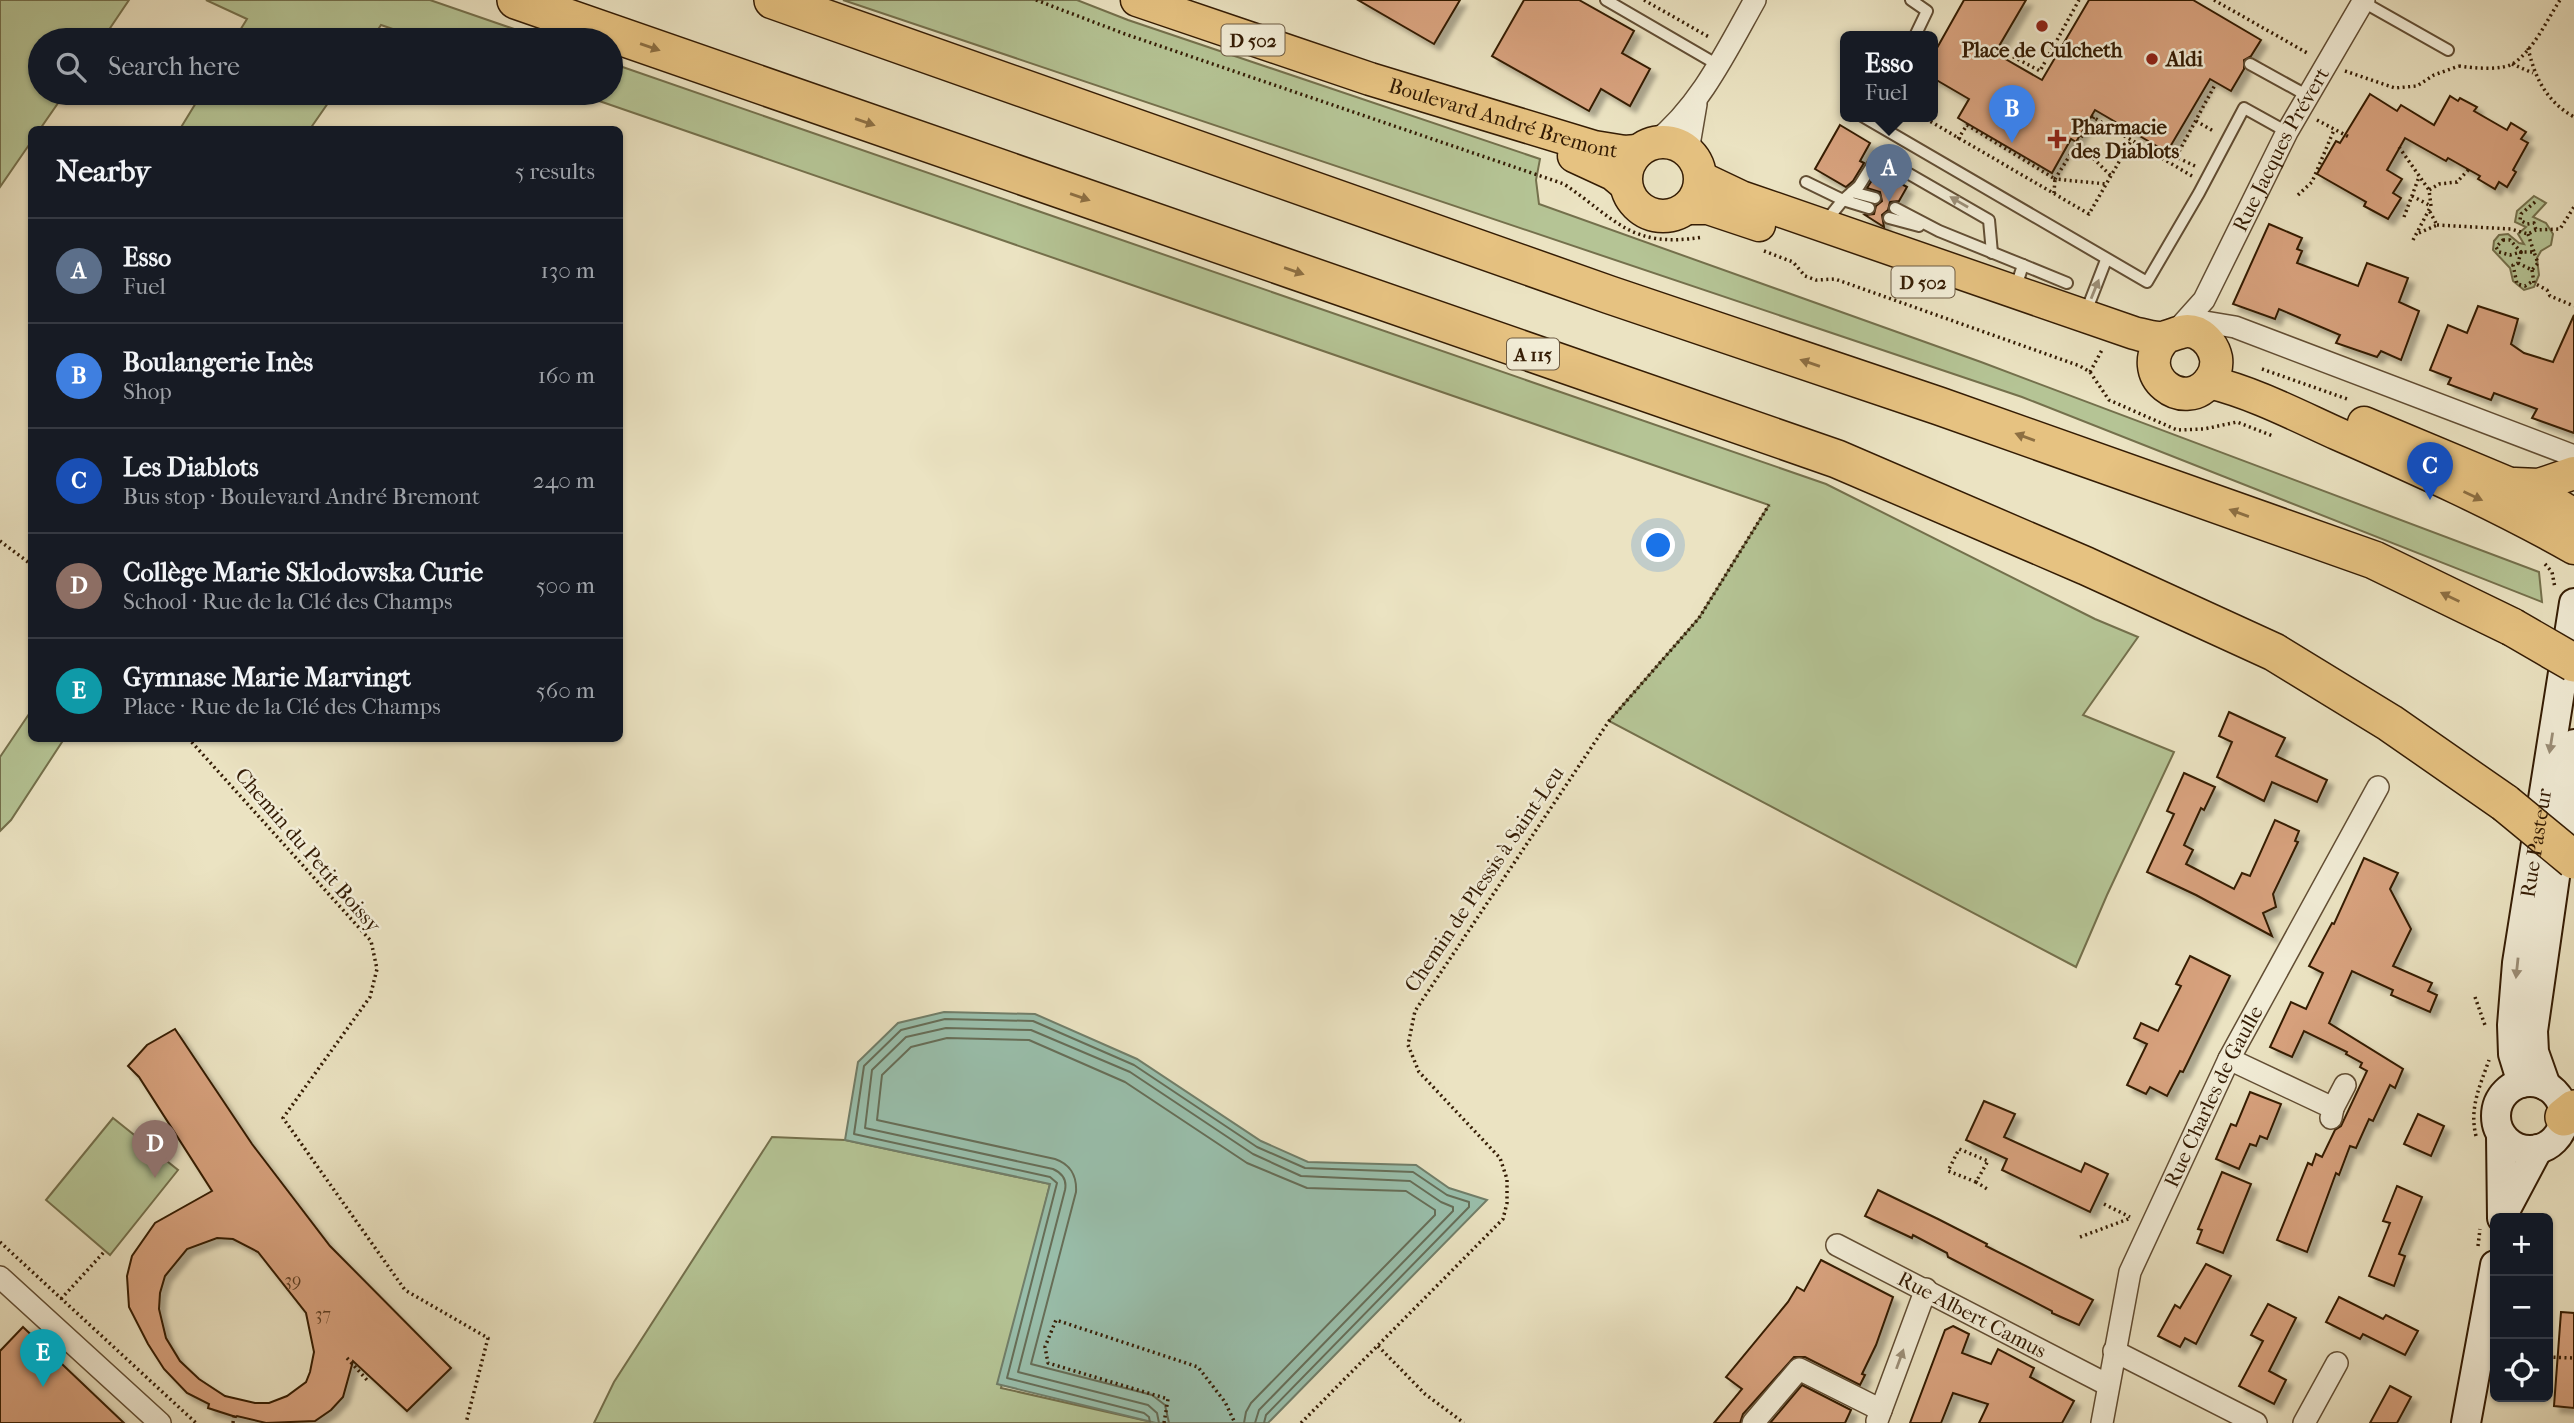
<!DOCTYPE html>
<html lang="en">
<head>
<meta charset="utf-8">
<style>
  :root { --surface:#171b24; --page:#242831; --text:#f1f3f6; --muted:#9ea1a6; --line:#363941; --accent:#c59692 }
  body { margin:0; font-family:"IM FELL French Canon",serif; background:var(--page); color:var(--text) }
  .controls { position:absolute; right:21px; bottom:21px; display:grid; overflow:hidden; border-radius:10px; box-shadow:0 2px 5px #0004 }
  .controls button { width:63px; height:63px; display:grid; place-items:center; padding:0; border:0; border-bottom:2px solid var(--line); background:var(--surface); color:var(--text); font:35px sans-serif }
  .you { position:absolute; left:1659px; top:546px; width:24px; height:24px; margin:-18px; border:5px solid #fff; border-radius:50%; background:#1a73e8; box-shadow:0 0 0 10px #1a73e833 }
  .badge { display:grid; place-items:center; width:46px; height:46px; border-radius:50%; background:var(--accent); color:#fff; font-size:23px; font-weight:700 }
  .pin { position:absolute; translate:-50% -58px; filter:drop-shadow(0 2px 4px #0008) }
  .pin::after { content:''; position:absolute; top:37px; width:24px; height:21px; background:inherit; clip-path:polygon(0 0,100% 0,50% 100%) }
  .popup { position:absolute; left:1840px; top:31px; width:98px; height:91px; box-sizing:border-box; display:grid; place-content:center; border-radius:10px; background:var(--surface); filter:drop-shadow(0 2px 5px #0005); font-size:23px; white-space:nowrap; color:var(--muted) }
  .popup b { font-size:26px; color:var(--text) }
  .popup::after { content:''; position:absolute; left:50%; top:100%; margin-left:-14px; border:14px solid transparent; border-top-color:var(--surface) }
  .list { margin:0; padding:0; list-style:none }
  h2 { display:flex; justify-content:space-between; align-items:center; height:91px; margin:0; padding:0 28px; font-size:30px }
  h2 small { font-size:23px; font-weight:400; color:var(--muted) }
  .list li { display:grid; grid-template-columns:46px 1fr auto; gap:21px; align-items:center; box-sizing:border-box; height:105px; padding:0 28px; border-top:2px solid var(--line) }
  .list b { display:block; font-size:26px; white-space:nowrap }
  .list p { margin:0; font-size:23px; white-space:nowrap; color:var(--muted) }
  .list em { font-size:23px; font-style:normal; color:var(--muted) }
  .icon { flex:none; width:38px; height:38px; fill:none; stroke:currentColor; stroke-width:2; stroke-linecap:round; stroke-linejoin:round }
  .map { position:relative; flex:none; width:2574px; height:1423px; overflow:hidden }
  .search { position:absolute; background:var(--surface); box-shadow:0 2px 5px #0004; left:28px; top:28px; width:595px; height:77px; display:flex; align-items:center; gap:18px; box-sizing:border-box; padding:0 24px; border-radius:38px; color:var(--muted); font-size:26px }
  .panel { position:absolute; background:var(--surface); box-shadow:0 2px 5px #0004; left:28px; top:126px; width:595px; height:616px; border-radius:10px }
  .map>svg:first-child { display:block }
</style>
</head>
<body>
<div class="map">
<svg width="2574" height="1423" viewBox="0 0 2574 1423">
  <defs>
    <filter id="shadow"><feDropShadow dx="6" dy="6" stdDeviation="2" flood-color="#0004"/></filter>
  </defs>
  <rect width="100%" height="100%" fill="#ebe3c2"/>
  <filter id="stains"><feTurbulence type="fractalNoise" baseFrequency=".00286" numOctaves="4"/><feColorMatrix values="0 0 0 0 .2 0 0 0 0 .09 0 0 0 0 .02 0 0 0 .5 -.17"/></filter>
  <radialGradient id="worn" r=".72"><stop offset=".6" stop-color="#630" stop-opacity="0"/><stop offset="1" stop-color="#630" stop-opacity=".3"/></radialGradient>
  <!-- green -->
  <g fill="#b5c495" stroke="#74704c" stroke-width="2">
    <path d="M 0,0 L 129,0 L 102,40 L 40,40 L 40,93 L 65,93 L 40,129 L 32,130 L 31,142 L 0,187 Z"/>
    <path d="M 206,0 L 430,0 L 546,40 L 425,40 L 381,25 L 371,40 L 234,40 L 247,19 Z"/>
    <path d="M 843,0 L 1077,0 L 1128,20 L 1540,159 L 1536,180 L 1539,204 L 1981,362 L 2539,572 L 2542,602 L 2022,397 Z"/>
    <path d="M 611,63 L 1826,484 L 2095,619 L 2138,637 L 2083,715 L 2174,752 L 2107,895 L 2076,967 L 1609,721 L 1699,618 L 1769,505 L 576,93 L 611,93 Z"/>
    <path d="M 202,93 L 335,93 L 310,129 L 180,129 Z"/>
    <path d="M 2534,196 L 2546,203 L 2533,217 L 2546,223 L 2553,234 L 2551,245 L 2541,251 L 2537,258 L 2539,275 L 2534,287 L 2524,290 L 2513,281 L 2510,268 L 2493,250 L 2494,241 L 2499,235 L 2508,234 L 2519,243 L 2524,244 L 2518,234 L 2526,227 L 2515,222 L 2517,211 Z"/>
    <path d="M 31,711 L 32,738 L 64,739 L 11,820 L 0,831 L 0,757 Z"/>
    <path d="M 113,1118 L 178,1170 L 110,1255 L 46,1200 Z"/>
    <path d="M 772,1137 L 845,1140 L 1050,1184 L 1001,1388 L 1156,1423 L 594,1423 L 614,1382 Z"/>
  </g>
  <!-- water -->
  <path fill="#99bfac" stroke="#717e69" stroke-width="2" d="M 944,1012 L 1035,1014 L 1137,1059 L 1261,1141 L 1308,1162 L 1416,1165 L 1449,1188 L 1487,1200 L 1268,1423 L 1156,1423 L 997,1384 L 1050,1184 L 845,1140 L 858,1062 L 898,1023 Z"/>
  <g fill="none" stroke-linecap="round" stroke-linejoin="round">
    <!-- shore -->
    <g stroke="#666e58" stroke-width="2">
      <path d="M 1150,1423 L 1149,1417 L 1144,1413 L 1007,1378 L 1057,1183 L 1050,1177 L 854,1134 L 864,1066 L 901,1030 L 945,1019 L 1033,1021 L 1134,1065 L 1257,1147 L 1305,1168 L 1413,1172 L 1447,1195 L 1469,1202 L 1469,1207 L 1266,1415 L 1264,1423"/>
      <path d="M 1159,1423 L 1157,1413 L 1148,1405 L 1018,1372 L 1065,1190 C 1067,1180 1062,1173 1053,1169 L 865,1128 L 872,1070 L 906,1037 L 946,1028 L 1031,1030 L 1130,1072 L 1253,1154 L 1301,1176 L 1410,1181 L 1441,1202 L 1453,1207 L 1453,1211 L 1259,1410 L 1255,1423"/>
      <path d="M 1169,1423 L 1165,1405 L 1152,1395 L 1031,1364 L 1076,1192 C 1077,1176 1070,1164 1055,1159 L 877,1120 L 882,1075 L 911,1047 L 947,1038 L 1029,1040 L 1125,1082 L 1247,1163 L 1307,1188 L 1406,1191 L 1435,1210 L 1435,1215 L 1251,1403 L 1246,1412 L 1244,1423"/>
    </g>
  </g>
  <!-- building -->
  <g fill="#d8a27e" stroke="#341c04" stroke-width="2" fill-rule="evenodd" filter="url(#shadow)">
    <path d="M 1358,0 L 1460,0 L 1434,44 Z"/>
    <path d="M 1524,0 L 1579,0 L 1634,31 L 1622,53 L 1650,69 L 1630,106 L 1601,89 L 1589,111 L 1492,56 Z"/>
    <path d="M 1964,0 L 2026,0 L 1995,53 L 2042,80 L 2089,0 L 2193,0 L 2261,40 L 2251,56 L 2244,60 L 2244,69 L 2231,91 L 2210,79 L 2167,152 L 2095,110 L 2076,142 L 2071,139 L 2052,173 L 1958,118 L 1969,99 L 1933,78 L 1933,55 Z"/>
    <path d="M 2370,94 L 2397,111 L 2401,105 L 2434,125 L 2450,96 L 2458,101 L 2460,98 L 2477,107 L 2474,111 L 2507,130 L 2511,123 L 2526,132 L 2521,139 L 2528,143 L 2513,170 L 2516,172 L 2507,187 L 2499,182 L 2495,189 L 2478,179 L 2480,176 L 2448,158 L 2446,161 L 2405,138 L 2387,170 L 2402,179 L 2393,193 L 2401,198 L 2388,219 L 2364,206 L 2366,202 L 2317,174 L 2336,141 L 2340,143 Z"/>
    <path d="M 1840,125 L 1870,143 L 1860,161 L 1864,163 L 1853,181 L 1846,187 L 1815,169 Z"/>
    <path d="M 1878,171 L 1907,187 L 1899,201 L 1890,202 L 1888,210 L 1882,215 L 1884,227 L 1865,215 L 1874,214 L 1876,206 L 1882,201 L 1880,192 L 1867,188 Z"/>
    <path d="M 2269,224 L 2302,238 L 2297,249 L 2302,251 L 2297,263 L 2358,286 L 2367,263 L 2408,278 L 2399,302 L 2419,311 L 2401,360 L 2381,351 L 2377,357 L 2336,343 L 2340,335 L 2279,309 L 2275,319 L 2233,304 Z"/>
    <path d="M 2478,306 L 2518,319 L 2511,344 L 2524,353 L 2553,362 L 2574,315 L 2574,433 L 2532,418 L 2537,409 L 2494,393 L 2491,400 L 2448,384 L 2451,378 L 2430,370 L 2448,325 L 2467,333 Z"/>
    <path d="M 2229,712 L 2285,738 L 2276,756 L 2327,780 L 2317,802 L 2272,782 L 2264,801 L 2217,777 L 2232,742 L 2219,736 Z"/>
    <path d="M 2184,773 L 2215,787 L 2204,810 L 2201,808 L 2184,845 L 2193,850 L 2186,864 L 2234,889 L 2242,873 L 2250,876 L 2275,820 L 2299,831 L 2295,841 L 2298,842 L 2273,894 L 2276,907 L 2263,913 L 2272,936 L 2196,895 L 2147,872 L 2174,814 L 2167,811 Z"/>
    <path d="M 2364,858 L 2398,873 L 2390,889 L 2411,929 L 2393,966 L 2432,983 L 2428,991 L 2437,995 L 2430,1012 L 2391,995 L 2393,990 L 2352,971 L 2329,1023 L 2403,1069 L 2395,1088 L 2390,1085 L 2373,1121 L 2369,1119 L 2356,1148 L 2350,1146 L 2339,1175 L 2336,1173 L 2307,1252 L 2277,1240 L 2308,1163 L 2312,1165 L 2316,1154 L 2322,1157 L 2335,1130 L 2341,1126 L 2367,1071 L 2360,1067 L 2362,1063 L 2346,1054 L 2347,1052 L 2304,1031 L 2292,1057 L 2270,1047 L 2291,1002 L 2306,1009 L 2323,973 L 2309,966 L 2332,923 L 2334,924 Z"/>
    <path d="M 2190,956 L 2230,976 L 2183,1072 L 2180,1071 L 2167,1096 L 2150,1087 L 2146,1094 L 2127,1085 L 2147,1044 L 2134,1038 L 2141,1023 L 2158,1031 L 2181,986 L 2176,984 Z"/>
    <path d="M 175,1029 L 252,1144 L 330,1246 L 451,1368 L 407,1411 L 353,1361 L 343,1397 L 331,1410 L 315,1421 L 266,1423 L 237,1416 L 236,1417 L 208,1408 L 209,1404 L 187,1393 L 164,1369 L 148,1344 L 129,1307 L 127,1276 L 132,1256 L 155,1223 L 212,1191 L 139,1077 L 128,1066 L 147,1045 ZM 217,1238 L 233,1239 L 258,1252 L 306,1313 L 314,1352 L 310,1372 L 306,1382 L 287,1396 L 269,1403 L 255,1403 L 225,1396 L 199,1379 L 180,1361 L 166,1338 L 159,1309 L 160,1293 L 165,1276 L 187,1249 Z"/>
    <path d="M 2250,1092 L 2281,1104 L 2267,1139 L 2260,1136 L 2256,1146 L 2250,1144 L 2239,1169 L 2216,1159 L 2231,1124 L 2236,1126 Z"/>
    <path d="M 1984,1101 L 2015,1114 L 2004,1137 L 2081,1172 L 2085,1163 L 2108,1174 L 2090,1212 L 2002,1170 L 2007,1159 L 1966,1140 Z"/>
    <path d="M 2418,1114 L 2444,1126 L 2431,1156 L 2404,1144 Z"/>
    <path d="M 2222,1172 L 2251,1184 L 2223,1253 L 2197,1243 L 2202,1230 L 2198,1229 Z"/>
    <path d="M 2397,1186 L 2422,1197 L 2399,1254 L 2405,1256 L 2394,1286 L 2369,1276 L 2390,1223 L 2383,1221 Z"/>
    <path d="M 1878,1190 L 1938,1219 L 1987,1244 L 1986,1246 L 2093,1300 L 2079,1325 L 2052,1313 L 2052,1311 L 1948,1257 L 1947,1253 L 1913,1235 L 1912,1238 L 1865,1216 Z"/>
    <path d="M 1821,1260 L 1893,1297 L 1876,1345 L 1862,1374 L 1865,1375 L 1860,1385 L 1805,1357 L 1794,1357 L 1743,1414 L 1740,1423 L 1714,1423 L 1742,1389 L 1726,1377 L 1788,1302 L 1797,1287 L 1804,1291 Z"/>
    <path d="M 2206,1264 L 2231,1276 L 2196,1344 L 2185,1338 L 2180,1347 L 2158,1336 L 2175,1305 L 2180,1308 Z"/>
    <path d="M 2339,1297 L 2383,1319 L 2386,1315 L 2418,1331 L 2405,1355 L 2363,1334 L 2360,1339 L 2326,1322 Z"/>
    <path d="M 2268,1304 L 2296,1318 L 2269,1371 L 2286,1380 L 2274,1404 L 2239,1386 L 2263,1341 L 2251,1335 Z"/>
    <path d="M 2561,1312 L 2574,1313 L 2574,1408 L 2554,1406 Z"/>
    <path d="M 1953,1326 L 1969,1334 L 1962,1353 L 1991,1364 L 1998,1349 L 2034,1368 L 2030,1377 L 2074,1401 L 2062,1423 L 1979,1423 L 1988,1404 L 1953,1393 L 1941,1423 L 1910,1423 L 1945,1330 Z"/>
    <path d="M 23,1327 L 124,1423 L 0,1423 L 0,1351 Z"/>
    <path d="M 1802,1385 L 1851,1410 L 1845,1423 L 1770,1423 Z"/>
    <path d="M 2390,1386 L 2411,1397 L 2397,1423 L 2370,1423 Z"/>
  </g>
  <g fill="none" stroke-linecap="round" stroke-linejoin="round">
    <defs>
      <g id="lane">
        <path d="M 1606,0 L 1718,65"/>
        <path d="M 1911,0 L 1927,11 L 1915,36"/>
        <path d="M 2363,2 L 2448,50"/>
        <path d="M 2250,64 L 2308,96"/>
        <path d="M 1862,116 L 2147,282 L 2199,193 L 2244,108 L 2287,132"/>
        <path d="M 1806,182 L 1843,200 L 1869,208"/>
        <path d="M 1852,192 L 1875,198"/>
        <path d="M 1895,208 L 1939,231 L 2023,265 L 2015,290"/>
        <path d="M 1889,218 L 1919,226"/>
        <path d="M 1826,221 L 1843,200 L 1859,186 L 1878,156 L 1989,220 L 1992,253"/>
        <path d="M 2023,265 L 2067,283"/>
        <path d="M 2091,313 L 2089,304 L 2106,260"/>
      </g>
      <g id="street">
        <path d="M 1654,143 C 1700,107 1727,50 1755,0"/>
        <path d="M 1688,151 L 1696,104"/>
        <path d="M 2205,322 L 2235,327 L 2574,456"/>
        <path id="s1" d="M 2178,329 L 2204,300 L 2287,132 L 2364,0"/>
        <path d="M 2229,1059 L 2333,1108 L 2331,1118"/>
        <path d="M 2333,1108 L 2345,1085"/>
        <path id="s2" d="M 1837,1245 L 2108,1385"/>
        <path d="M 0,1277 L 160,1423"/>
        <path d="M 2114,1351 L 2256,1423"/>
        <path d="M 1877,1421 L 1926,1289"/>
        <path d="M 1753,1423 L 1799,1369 L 1881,1410"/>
        <path id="s3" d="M 2102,1423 L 2130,1272 L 2229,1059 L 2378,787"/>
        <path d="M 2304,1423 L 2337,1363"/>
      </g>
      <g id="secondary">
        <circle cx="2530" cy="1116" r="34"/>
        <path id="s4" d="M 2522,1083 L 2513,1054 L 2512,1025 L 2517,963 L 2574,603"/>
        <path d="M 2546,1086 L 2534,1052 L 2533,1031 L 2574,744"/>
        <path d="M 2501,1135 L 2502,1218"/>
        <path d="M 2504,1213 L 2538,1149"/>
        <path d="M 2466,1423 L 2495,1265"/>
      </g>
      <g id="primary">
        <path id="s5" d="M 1137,0 L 1370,79 L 1594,147 L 1625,152 L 1637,151"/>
        <circle cx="1663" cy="179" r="37"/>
        <path d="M 1574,156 L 1613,174 L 1625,184"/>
        <path d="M 1701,178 L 1741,197 L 2134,333 C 2143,335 2157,340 2166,337 C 2177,334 2184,328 2197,333 C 2207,338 2214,348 2216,358 C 2217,365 2215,373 2211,379 C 2186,417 2130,374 2165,338"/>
        <path d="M 1687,208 L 1708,208 L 1759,225"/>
        <path d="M 2209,382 C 2254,393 2296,415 2338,434 C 2418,469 2498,505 2574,548"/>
        <path d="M 2364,423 L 2553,502 L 2574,515"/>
        <path d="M 2515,484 L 2539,485 L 2574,473"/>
      </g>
      <g id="highway">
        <path d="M 516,0 L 1837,459 L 2086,566 L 2274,652 L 2390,723 L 2505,803"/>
        <path d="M 773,0 L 1610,295 L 1939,406 L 2374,560 L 2512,627"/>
        <path d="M 2564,1117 L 2574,1109"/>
      </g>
    </defs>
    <!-- lane casing -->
    <use href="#lane" stroke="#624e34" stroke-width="14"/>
    <!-- street casing -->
    <use href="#street" stroke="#624e34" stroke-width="24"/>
    <!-- secondary casing -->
    <use href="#secondary" stroke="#341c04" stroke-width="32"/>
    <!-- primary casing -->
    <use href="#primary" stroke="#341c04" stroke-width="35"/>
    <!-- highway casing -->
    <use href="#highway" stroke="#341c04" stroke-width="40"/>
    <!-- path -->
    <g stroke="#341c04" stroke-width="3.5" stroke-dasharray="2 3.5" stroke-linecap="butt">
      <path d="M 1036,0 L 1125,34 L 1564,184 C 1617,220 1631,249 1703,237"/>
      <path d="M 1644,0 L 1709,37"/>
      <path d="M 2214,0 L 2309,54"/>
      <path d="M 2528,48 C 2535,78 2546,101 2574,117"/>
      <path d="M 2006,59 L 2008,54 L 2040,71 L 2079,0"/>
      <path d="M 2512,64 L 2533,73"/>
      <path d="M 2459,66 C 2474,68 2502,71 2514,63 C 2534,49 2547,20 2560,0"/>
      <path d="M 2345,71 L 2395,88 L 2417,86 L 2434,75 L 2459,66"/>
      <path d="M 1921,116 L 2089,214 L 2131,141"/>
      <path d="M 2091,116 L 2192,176"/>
      <path d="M 2094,117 L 2055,179 L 2106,184"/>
      <path d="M 2317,120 L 2349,137"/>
      <path d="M 2196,121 L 2215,132"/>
      <path d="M 1958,139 L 1967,125 L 2055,179 L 2054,193"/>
      <path d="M 2075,146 L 2094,159 L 2111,176"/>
      <path d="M 2399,147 L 2429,190"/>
      <path d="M 2195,166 L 2176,157 L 2215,85"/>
      <path d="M 2298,195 L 2312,182 L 2334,130"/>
      <path d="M 2412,196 L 2431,206"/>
      <path d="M 2535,202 L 2521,214 L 2520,220 L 2527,224 L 2534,223 L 2536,230"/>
      <path d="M 2404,217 L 2419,177"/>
      <path d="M 2437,225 L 2511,229 L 2528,234 L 2536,230 L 2560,229 L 2574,207"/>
      <path d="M 2419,233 L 2437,225 L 2429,210"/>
      <path d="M 2528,234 L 2534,252"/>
      <path d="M 2413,240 L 2431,206 L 2429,190 L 2439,184 L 2457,182 L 2470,168"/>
      <path d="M 2503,240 L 2510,240 L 2521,252 L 2510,255 L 2499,252 L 2496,247 Z"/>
      <path d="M 1764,251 L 1793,262 L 1805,276 L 1816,280 L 1835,279 L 2080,366 L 2090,372 L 2109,400 L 2177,430 L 2204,429 L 2237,422 L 2273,436"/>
      <path d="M 2518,263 L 2532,270 L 2538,263 L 2534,252 L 2521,252 L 2518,263 L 2513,265 L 2517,284 L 2525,286 L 2533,281"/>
      <path d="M 2532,270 L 2534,283 L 2547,290 L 2550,296 L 2574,306"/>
      <path d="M 2262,369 L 2350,400"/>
      <path d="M 2090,372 L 2102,350"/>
      <path d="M 0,541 L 32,565"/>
      <path d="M 2545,564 L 2552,572 L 2555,588"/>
      <path d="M 188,738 L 371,941 L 377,969 L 370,997 L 283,1118 L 405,1290 L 488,1338 L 466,1423"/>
      <path d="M 2475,997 L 2486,1028"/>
      <path d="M 2476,1136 C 2469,1108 2480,1086 2489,1060"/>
      <path d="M 1976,1182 L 1948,1171 L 1959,1149 L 1988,1161 L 1976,1182 L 1987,1189"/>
      <path d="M 2104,1204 L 2130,1217"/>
      <path d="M 2080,1237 L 2131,1218"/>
      <path d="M 0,1242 L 196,1423"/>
      <path d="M 2478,1246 L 2480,1229"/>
      <path d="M 61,1299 L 104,1252"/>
      <path d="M 1378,1346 L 1425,1394 L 1464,1423"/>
      <path d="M 2548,1357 L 2574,1358"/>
      <path d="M 347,1358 L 367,1380"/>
      <path d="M 233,1423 L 234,1415"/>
      <path d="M 1164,1423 L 1168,1399 L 1048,1363 L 1045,1347 L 1056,1320 L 1198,1367 L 1225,1402 L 1235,1423"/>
      <path d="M 1301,1423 L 1503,1219 L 1507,1203 L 1507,1179 L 1500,1158 L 1419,1072 L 1408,1045 L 1415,1011 L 1609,721 L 1699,618 L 1769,505"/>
    </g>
    <!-- lane -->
    <use href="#lane" stroke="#f2edd7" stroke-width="10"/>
    <!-- street -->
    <use href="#street" stroke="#f2edd7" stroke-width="21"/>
    <!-- secondary -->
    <use href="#secondary" stroke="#f2edd7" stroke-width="28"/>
    <!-- primary -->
    <use href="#primary" stroke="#e6c281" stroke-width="32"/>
    <!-- highway -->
    <use href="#highway" stroke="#e6c281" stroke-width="37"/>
    <defs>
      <g id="highway-bridge">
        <path d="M 2512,627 L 2574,663"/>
        <path d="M 2505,803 L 2574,860"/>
      </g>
    </defs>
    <!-- highway-bridge casing -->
    <use href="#highway-bridge" stroke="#341c04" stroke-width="40" stroke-linecap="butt"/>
    <!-- highway-bridge -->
    <use href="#highway-bridge" stroke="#e6c281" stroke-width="37"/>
  </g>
  <!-- one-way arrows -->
  <defs><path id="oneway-solid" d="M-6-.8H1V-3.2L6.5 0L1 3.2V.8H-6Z" transform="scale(1.75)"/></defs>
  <g fill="#8d6f42">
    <use href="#oneway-solid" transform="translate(650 47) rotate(19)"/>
    <use href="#oneway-solid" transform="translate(865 122) rotate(19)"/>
    <use href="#oneway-solid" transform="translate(1080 197) rotate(19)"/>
    <use href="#oneway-solid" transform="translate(1294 271) rotate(19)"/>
    <use href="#oneway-solid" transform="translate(1810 363) rotate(-161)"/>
    <use href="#oneway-solid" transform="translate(2025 437) rotate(-160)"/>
    <use href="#oneway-solid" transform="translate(2473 496) rotate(25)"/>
    <use href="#oneway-solid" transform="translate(2239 513) rotate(-160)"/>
    <use href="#oneway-solid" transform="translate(2450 597) rotate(-154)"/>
  </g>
  <g fill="#9c8f78">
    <use href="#oneway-solid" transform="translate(1959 202) rotate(-150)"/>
    <use href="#oneway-solid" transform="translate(2095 289) rotate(-68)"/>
    <use href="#oneway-solid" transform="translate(2551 743) rotate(99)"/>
    <use href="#oneway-solid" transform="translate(2517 968) rotate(96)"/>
    <use href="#oneway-solid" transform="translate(1900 1359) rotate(-70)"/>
  </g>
  <!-- markers -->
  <g fill="#8f2418" stroke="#f2edd7" stroke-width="2.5">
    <circle cx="2042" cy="26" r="7"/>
    <circle cx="2152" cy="59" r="7"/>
    <path d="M2053.5 128.5h7v7h7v7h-7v7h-7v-7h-7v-7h7z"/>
  </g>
  <g text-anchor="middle" stroke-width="5" stroke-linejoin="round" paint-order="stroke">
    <!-- number labels -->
    <g font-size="18" fill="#5d3e22">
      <text x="293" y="1286">39</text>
      <text x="323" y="1320">37</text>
    </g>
    <!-- shield labels -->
    <g fill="#f2edd7" stroke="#6d5b43" stroke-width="2">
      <rect x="1221.5" y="24.5" width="63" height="31" rx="5"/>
      <rect x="1891.5" y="266.5" width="63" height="31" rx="5"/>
      <rect x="1507" y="338.5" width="52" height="31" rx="5"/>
    </g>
    <g font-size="19" font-weight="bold" fill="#341c04">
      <text x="1253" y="47">D 502</text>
      <text x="1923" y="289">D 502</text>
      <text x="1533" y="361">A 115</text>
    </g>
    <!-- poi labels -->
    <g font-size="21" font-weight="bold" fill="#341c04" stroke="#f2edd7" text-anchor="start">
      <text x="2042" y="57" text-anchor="middle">Place de Culcheth</text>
      <text x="2166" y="66">Aldi</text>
      <text x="2071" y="134">Pharmacie<tspan x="2071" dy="24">des Diablots</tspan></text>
    </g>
    <!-- street labels -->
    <g font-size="21" fill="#341c04" stroke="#f2edd7">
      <text dy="7" stroke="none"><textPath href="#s5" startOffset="385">Boulevard André Bremont</textPath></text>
      <text dy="7" stroke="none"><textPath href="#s1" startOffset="208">Rue Jacques Prévert</textPath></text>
      <text dy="7" stroke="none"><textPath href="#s4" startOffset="243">Rue Pasteur</textPath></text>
      <text transform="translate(308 850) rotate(49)" y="7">Chemin du Petit Boissy</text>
      <text transform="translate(1484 879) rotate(-56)" y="7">Chemin de Plessis à Saint-Leu</text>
      <text dy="7" stroke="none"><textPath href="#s3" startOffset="348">Rue Charles de Gaulle</textPath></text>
      <text dy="7" stroke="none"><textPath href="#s2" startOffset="152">Rue Albert Camus</textPath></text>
    </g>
  </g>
  <rect width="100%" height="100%" filter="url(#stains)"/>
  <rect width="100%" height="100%" fill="url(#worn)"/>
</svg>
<div class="controls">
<button>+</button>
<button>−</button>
<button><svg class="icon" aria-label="locate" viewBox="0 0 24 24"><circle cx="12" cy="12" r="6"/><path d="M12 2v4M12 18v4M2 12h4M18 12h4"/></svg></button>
</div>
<div class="you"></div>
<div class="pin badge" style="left:1889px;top:202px;background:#5c6f8a">A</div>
<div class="popup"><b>Esso</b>Fuel</div>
<div class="pin badge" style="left:2012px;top:143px;background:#3f7fe0">B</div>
<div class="pin badge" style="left:2430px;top:500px;background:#1a4fb4">C</div>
<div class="pin badge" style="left:155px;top:1178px;background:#8d6e63">D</div>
<div class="pin badge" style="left:43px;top:1387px;background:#0f9aa8">E</div>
<div class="search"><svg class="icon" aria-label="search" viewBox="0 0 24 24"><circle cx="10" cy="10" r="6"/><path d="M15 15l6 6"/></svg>Search here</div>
<section class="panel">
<h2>Nearby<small>5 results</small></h2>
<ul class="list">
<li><span class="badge" style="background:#5c6f8a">A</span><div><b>Esso</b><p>Fuel</p></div><em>130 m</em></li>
<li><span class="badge" style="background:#3f7fe0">B</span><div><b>Boulangerie Inès</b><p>Shop</p></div><em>160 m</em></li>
<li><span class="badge" style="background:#1a4fb4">C</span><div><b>Les Diablots</b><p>Bus stop · Boulevard André Bremont</p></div><em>240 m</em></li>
<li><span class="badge" style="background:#8d6e63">D</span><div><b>Collège Marie Sklodowska Curie</b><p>School · Rue de la Clé des Champs</p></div><em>500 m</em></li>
<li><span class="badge" style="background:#0f9aa8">E</span><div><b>Gymnase Marie Marvingt</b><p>Place · Rue de la Clé des Champs</p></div><em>560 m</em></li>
</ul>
</section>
</div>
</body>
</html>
